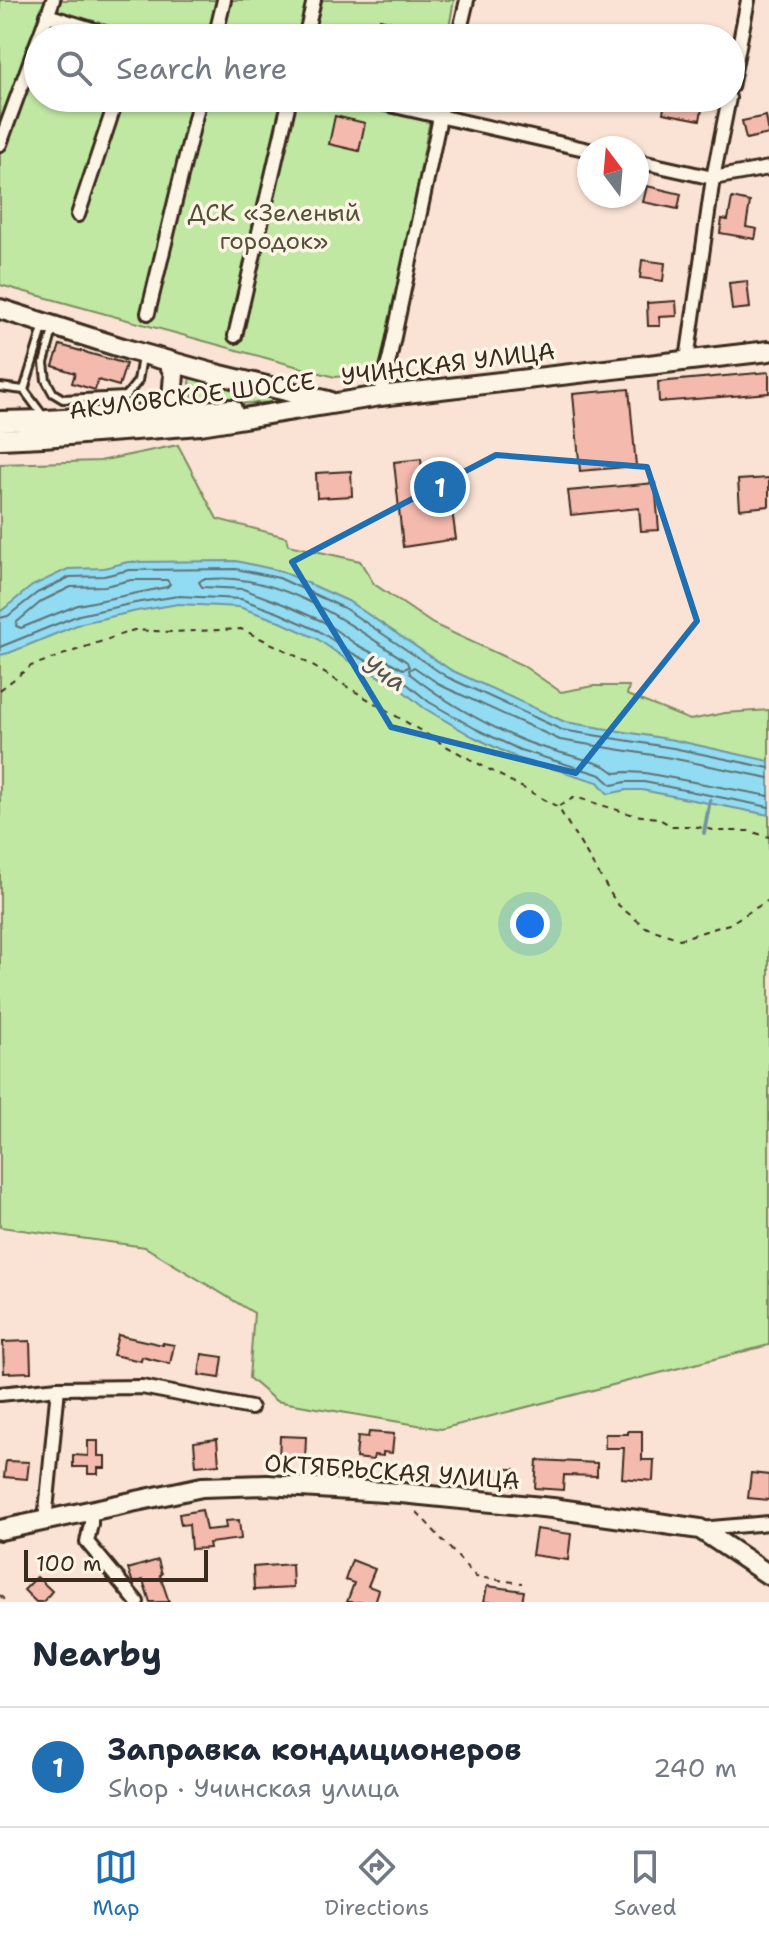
<!DOCTYPE html>
<html lang="en">
<head>
<meta charset="utf-8">
<style>
  :root { --surface:#fff; --page:#f2f2f3; --text:#1f2937; --muted:#747a83; --line:#e0e1e3; --accent:#1f6fb2 }
  body { margin:0; font-family:"Shantell Sans",sans-serif; background:var(--page); color:var(--text) }
  .compass { position:absolute; left:577px; top:136px; width:72px; height:72px; border-radius:50%; background:var(--surface); box-shadow:0 2px 6px #0004; rotate:344deg }
  .scale { position:absolute; left:24px; bottom:20px; width:184px; box-sizing:border-box; padding-left:8px; border:4px solid #3b2a1e; border-top:0; font-size:22px; line-height:28px; white-space:nowrap; color:#3b2a1e; -webkit-text-stroke:6px #fcf5e5; paint-order:stroke }
  .you { position:absolute; left:530px; top:924px; width:28px; height:28px; margin:-20px; border:6px solid #fff; border-radius:50%; background:#1a73e8; box-shadow:0 0 0 12px #1a73e833 }
  .badge { display:grid; place-items:center; width:52px; height:52px; border-radius:50%; background:var(--accent); color:#fff; font-size:26px; font-weight:700 }
  .pin { position:absolute; translate:-50% -50%; border:4px solid #fff; box-shadow:0 2px 8px #0006 }
  .list { margin:0; padding:0; list-style:none }
  h2 { display:flex; justify-content:space-between; align-items:center; height:104px; margin:0; padding:0 32px; font-size:34px }
  h2 small { font-size:26px; font-weight:400; color:var(--muted) }
  .list li { display:grid; grid-template-columns:52px 1fr auto; gap:24px; align-items:center; box-sizing:border-box; height:120px; padding:0 32px; border-top:2px solid var(--line) }
  .list b { display:block; font-size:30px; white-space:nowrap }
  .list p { margin:0; font-size:26px; white-space:nowrap; color:var(--muted) }
  .list em { font-size:26px; font-style:normal; color:var(--muted) }
  .icon { flex:none; width:44px; height:44px; fill:none; stroke:currentColor; stroke-width:2; stroke-linecap:round; stroke-linejoin:round }
  .map { position:relative; flex:none; width:769px; height:1602px; overflow:hidden }
  .search { position:absolute; background:var(--surface); box-shadow:0 2px 6px #0004; left:24px; right:24px; top:24px; height:88px; display:flex; align-items:center; gap:20px; box-sizing:border-box; padding:0 28px; border-radius:44px; color:var(--muted); font-size:30px }
  .sheet { height:224px; background:var(--surface) }
  nav { display:flex; justify-content:space-around; align-items:center; box-sizing:border-box; height:112px; border-top:2px solid var(--line); background:var(--surface); font-size:22px; color:var(--muted) }
  nav a { display:grid; justify-items:center; gap:4px }
  nav .on { color:var(--accent) }
  .map>svg:first-child { display:block }
</style>
</head>
<body>
<div class="map">
<svg width="769" height="1602" viewBox="0 0 769 1602">
  <rect width="100%" height="100%" fill="#fae3d4"/>
  <filter id="ink" filterUnits="userSpaceOnUse"><feTurbulence type="fractalNoise" baseFrequency=".0125" numOctaves="2"/><feDisplacementMap in="SourceGraphic" scale="16" xChannelSelector="R" yChannelSelector="G"/><feConvolveMatrix kernelMatrix="1 2 1 2 8 2 1 2 1" color-interpolation-filters="sRGB"/></filter>
  <g filter="url(#ink)">
    <!-- green -->
    <g fill="#c0e8a3" stroke="#7e8960" stroke-width="2">
      <path d="M 0,0 L 454,0 L 447,38 L 38,38 L 38,98 L 434,98 L 382,372 L 335,377 L 0,285 Z"/>
      <path d="M 189,376 L 296,401 L 194,406 Z"/>
      <path d="M 178,445 L 217,519 L 286,537 L 288,545 L 360,561 L 374,584 L 433,624 L 522,665 L 561,692 L 593,686 L 629,686 L 627,695 L 690,720 L 725,713 L 769,710 L 769,1345 L 441,1429 L 276,1401 L 249,1378 L 254,1313 L 145,1247 L 0,1227 L 0,464 L 100,461 Z"/>
    </g>
    <!-- water -->
    <path fill="#92dcf3" stroke="#6f959e" stroke-width="2" d="M 236,561 L 281,571 L 348,601 L 451,670 L 565,722 L 674,740 L 769,761 L 769,815 L 642,790 L 627,790 L 608,794 L 598,782 L 517,758 L 472,736 L 424,708 L 397,686 L 347,660 L 316,638 L 276,620 L 239,607 L 178,604 L 137,611 L 82,623 L 9,653 L 0,655 L 0,612 L 32,586 L 68,569 L 104,568 L 128,562 Z"/>
    <g fill="none" stroke-linecap="round" stroke-linejoin="round">
      <!-- shore -->
      <g stroke="#5e7173" stroke-width="2">
        <path d="M 203,579 C 213,579 224,578 234,579 C 298,585 356,628 407,662 L 409,667 L 403,669 L 357,645 L 324,622 L 283,604 L 243,589 L 202,587 L 199,582 Z"/>
        <path d="M 131,580 L 167,580 L 170,584 L 167,587 L 78,605 L 21,628 L 16,626 L 17,622 L 42,601 L 71,587 L 105,586 Z"/>
        <path d="M 0,618 L 8,616 L 37,593 L 70,577 L 104,576 L 129,570 L 236,569 L 279,578 L 344,608 L 447,677 L 562,730 L 673,748 L 769,768"/>
        <path d="M 0,647 L 79,615 L 135,603 L 178,596 L 241,599 L 279,613 L 319,631 L 352,653 L 401,679 L 429,702 L 476,729 L 520,750 L 601,775 L 612,785 L 626,782 L 644,782 L 769,807"/>
        <path d="M 769,778 L 671,758 L 560,740 L 442,686 L 414,667 L 409,670 L 410,674 C 444,701 482,723 522,740 C 548,751 578,756 605,766 L 615,773 L 627,772 L 645,773 L 769,796"/>
      </g>
      <!-- stream -->
      <path stroke="#6f959e" stroke-width="4" d="M 704,833 L 710,800"/>
    </g>
    <!-- building -->
    <g fill="#f4baae" stroke="#3b2a1e" stroke-width="2">
      <path d="M 380,19 L 404,25 L 401,38 L 375,38 Z"/>
      <path d="M 666,98 L 703,104 L 700,120 L 663,113 Z"/>
      <path d="M 335,116 L 365,123 L 359,151 L 329,144 Z"/>
      <path d="M 766,116 L 769,134 L 746,139 L 742,121 Z"/>
      <path d="M 647,186 L 681,194 L 678,209 L 643,202 Z"/>
      <path d="M 732,198 L 750,202 L 746,227 L 757,229 L 755,239 L 720,233 L 722,219 L 728,220 Z"/>
      <path d="M 642,260 L 665,263 L 663,281 L 640,278 Z"/>
      <path d="M 747,281 L 750,308 L 732,310 L 729,283 Z"/>
      <path d="M 676,301 L 677,316 L 659,317 L 660,326 L 648,326 L 647,303 Z"/>
      <path d="M 60,345 L 126,364 L 119,386 L 98,380 L 95,390 L 72,383 L 75,373 L 53,366 Z"/>
      <path d="M 769,372 L 769,393 L 659,402 L 658,382 Z"/>
      <path d="M 629,389 L 636,466 L 580,471 L 573,394 Z"/>
      <path d="M 421,459 L 422,469 L 446,466 L 456,539 L 403,547 L 394,462 Z"/>
      <path d="M 351,471 L 352,496 L 317,498 L 316,473 Z"/>
      <path d="M 769,478 L 769,506 L 740,509 L 738,480 Z"/>
      <path d="M 655,483 L 659,530 L 641,531 L 639,508 L 571,515 L 568,491 Z"/>
      <path d="M 118,1335 L 163,1345 L 163,1343 L 174,1345 L 170,1364 L 142,1357 L 141,1361 L 113,1355 Z"/>
      <path d="M 30,1341 L 31,1372 L 4,1373 L 3,1342 Z"/>
      <path d="M 202,1354 L 223,1357 L 220,1378 L 199,1375 Z"/>
      <path d="M 628,1431 L 642,1431 L 642,1460 L 654,1460 L 653,1481 L 622,1478 L 624,1448 L 605,1448 L 605,1434 L 628,1434 Z"/>
      <path d="M 369,1432 L 394,1434 L 392,1453 L 383,1452 L 383,1456 L 374,1455 L 373,1460 L 356,1458 L 358,1436 L 368,1437 Z"/>
      <path d="M 280,1436 L 306,1437 L 305,1461 L 279,1460 Z"/>
      <path d="M 217,1439 L 219,1464 L 196,1466 L 194,1442 Z"/>
      <path d="M 88,1441 L 98,1441 L 98,1456 L 105,1456 L 105,1468 L 98,1468 L 98,1474 L 88,1474 L 88,1467 L 73,1467 L 73,1455 L 88,1456 Z"/>
      <path d="M 537,1460 L 597,1463 L 597,1476 L 564,1475 L 563,1490 L 535,1488 Z"/>
      <path d="M 6,1461 L 29,1462 L 27,1479 L 4,1477 Z"/>
      <path d="M 494,1469 L 515,1469 L 515,1486 L 494,1485 Z"/>
      <path d="M 751,1473 L 769,1475 L 769,1500 L 748,1498 Z"/>
      <path d="M 202,1510 L 206,1530 L 226,1528 L 225,1521 L 239,1520 L 241,1539 L 209,1543 L 210,1548 L 191,1549 L 189,1524 L 181,1525 L 179,1514 Z"/>
      <path d="M 536,1529 L 571,1534 L 568,1560 L 532,1555 Z"/>
      <path d="M 158,1560 L 162,1574 L 160,1575 L 169,1602 L 150,1602 L 143,1580 L 133,1583 L 128,1569 Z"/>
      <path d="M 352,1560 L 375,1569 L 368,1586 L 379,1590 L 375,1602 L 347,1602 L 354,1583 L 345,1580 Z"/>
      <path d="M 292,1564 L 293,1588 L 254,1590 L 253,1567 Z"/>
      <path d="M 37,1577 L 52,1591 L 43,1602 L 36,1602 L 24,1590 Z"/>
      <path d="M 487,1586 L 524,1591 L 522,1602 L 484,1602 Z"/>
    </g>
    <g fill="none" stroke-linecap="round" stroke-linejoin="round">
      <defs>
        <g id="lane">
          <path d="M 53,330 L 44,363 L 46,380 L 53,393 L 63,399 L 126,396 L 138,381 L 142,357"/>
          <path d="M 0,387 L 24,390 L 44,417"/>
          <path d="M 24,390 L 44,325"/>
        </g>
        <g id="street">
          <path d="M 47,15 L 121,38"/>
          <path d="M 39,38 L 53,0"/>
          <path d="M 215,38 L 224,0"/>
          <path d="M 305,38 L 314,0"/>
          <path d="M 458,38 L 467,0"/>
          <path d="M 731,87 L 748,0"/>
          <path d="M 359,98 L 589,150"/>
          <path d="M 0,144 L 38,40"/>
          <path d="M 637,161 L 713,178 L 769,168"/>
          <path d="M 78,215 L 117,98"/>
          <path d="M 148,313 L 200,98"/>
          <path d="M 235,336 L 290,98"/>
          <path d="M 687,360 L 713,178 L 729,98"/>
          <path d="M 380,396 L 390,356 L 444,98"/>
          <path d="M 0,1394 L 58,1388 L 142,1387 L 251,1408"/>
          <path d="M 91,1510 L 91,1524 L 87,1542 L 137,1602"/>
          <path d="M 45,1521 L 58,1388"/>
          <path d="M 700,1529 L 769,1523"/>
        </g>
        <g id="secondary">
          <path d="M 0,309 L 129,350 L 212,373 L 328,401"/>
          <path d="M 168,361 L 174,374 L 170,425"/>
          <path d="M 0,421 L 46,420 L 232,409"/>
          <path d="M 0,439 L 43,437 L 200,425 L 380,396 L 769,351"/>
          <path d="M 0,1530 L 202,1487 L 267,1485 L 401,1493 L 552,1508 L 700,1529 L 769,1575"/>
        </g>
      </defs>
      <!-- lane casing -->
      <use href="#lane" stroke="#3b2a1e" stroke-width="12"/>
      <!-- street casing -->
      <use href="#street" stroke="#3b2a1e" stroke-width="18"/>
      <!-- secondary casing -->
      <use href="#secondary" stroke="#3b2a1e" stroke-width="24"/>
      <!-- path -->
      <g stroke="#3b2a1e" stroke-width="2" stroke-dasharray="6 6" stroke-linecap="butt">
        <path d="M 0,690 L 31,666 L 134,630 L 172,632 L 241,629 L 291,653 L 446,746 L 558,807 L 617,904 L 645,927 L 680,939 L 729,924 L 769,900"/>
        <path d="M 559,806 L 575,797 L 634,815 L 657,818 L 672,826 L 693,826 L 719,831 L 749,831 L 769,837"/>
        <path d="M 417,1512 L 476,1577 L 522,1583"/>
        <path d="M 0,1595 L 6,1602"/>
      </g>
      <!-- lane -->
      <use href="#lane" stroke="#fcf5e5" stroke-width="6"/>
      <!-- street -->
      <use href="#street" stroke="#fcf5e5" stroke-width="12"/>
      <!-- secondary -->
      <use href="#secondary" stroke="#fcf5e5" stroke-width="18"/>
    </g>
  </g>
  <!-- marked area -->
  <path fill="none" stroke="#1f6fb2" stroke-width="6" stroke-linejoin="round" d="M 496,455 L 647,467 L 697,621 L 576,773 L 391,727 L 292,562 Z"/>
  <g text-anchor="middle" stroke-width="7" stroke-linejoin="round" paint-order="stroke">
    <!-- park labels -->
    <g font-size="24" fill="#565039" stroke="#fcf5e5">
      <text x="274" y="221">ДСК «Зеленый<tspan x="274" dy="28">городок»</tspan></text>
    </g>
    <!-- street labels -->
    <g font-size="24" fill="#3b2a1e" stroke="#fcf5e5">
      <text transform="translate(448 364) rotate(-7)" y="8">УЧИНСКАЯ УЛИЦА</text>
      <text transform="translate(192 396) rotate(-7)" y="8">АКУЛОВСКОЕ ШОССЕ</text>
      <text transform="translate(392 1472) rotate(4)" y="8">ОКТЯБРЬСКАЯ УЛИЦА</text>
    </g>
    <!-- water labels -->
    <g font-size="26" font-style="italic" fill="#515653" stroke="#fcf5e5">
      <text transform="translate(384 673) rotate(30)" y="9">Уча</text>
    </g>
  </g>
</svg>
<svg class="compass" viewBox="-18 -18 36 36"><path d="M0-13l5 13h-10z" fill="#e53935"/><path d="M0 13l5-13h-10z" fill="#747a83"/></svg>
<div class="scale">100 m</div>
<div class="you"></div>
<div class="pin badge" style="left:440px;top:487px">1</div>
<div class="search"><svg class="icon" aria-label="search" viewBox="0 0 24 24"><circle cx="10" cy="10" r="6"/><path d="M15 15l6 6"/></svg>Search here</div>
</div>
<section class="sheet">
<h2>Nearby<small></small></h2>
<ul class="list">
<li><span class="badge">1</span><div><b>Заправка кондиционеров</b><p>Shop · Учинская улица</p></div><em>240 m</em></li>
</ul>
</section>
<nav>
<a class="on"><svg class="icon" aria-label="map" viewBox="0 0 24 24"><path d="M3 6l6-2 6 2 6-2v14l-6 2-6-2-6 2zM9 4v14M15 6v14"/></svg>Map</a>
<a><svg class="icon" aria-label="directions" viewBox="0 0 24 24"><path d="M12 3l9 9-9 9-9-9zM9 14v-3h6M13 9l2 2-2 2"/></svg>Directions</a>
<a><svg class="icon" aria-label="saved" viewBox="0 0 24 24"><path d="M7 4h10v16l-5-4-5 4z"/></svg>Saved</a>
</nav>
</body>
</html>
